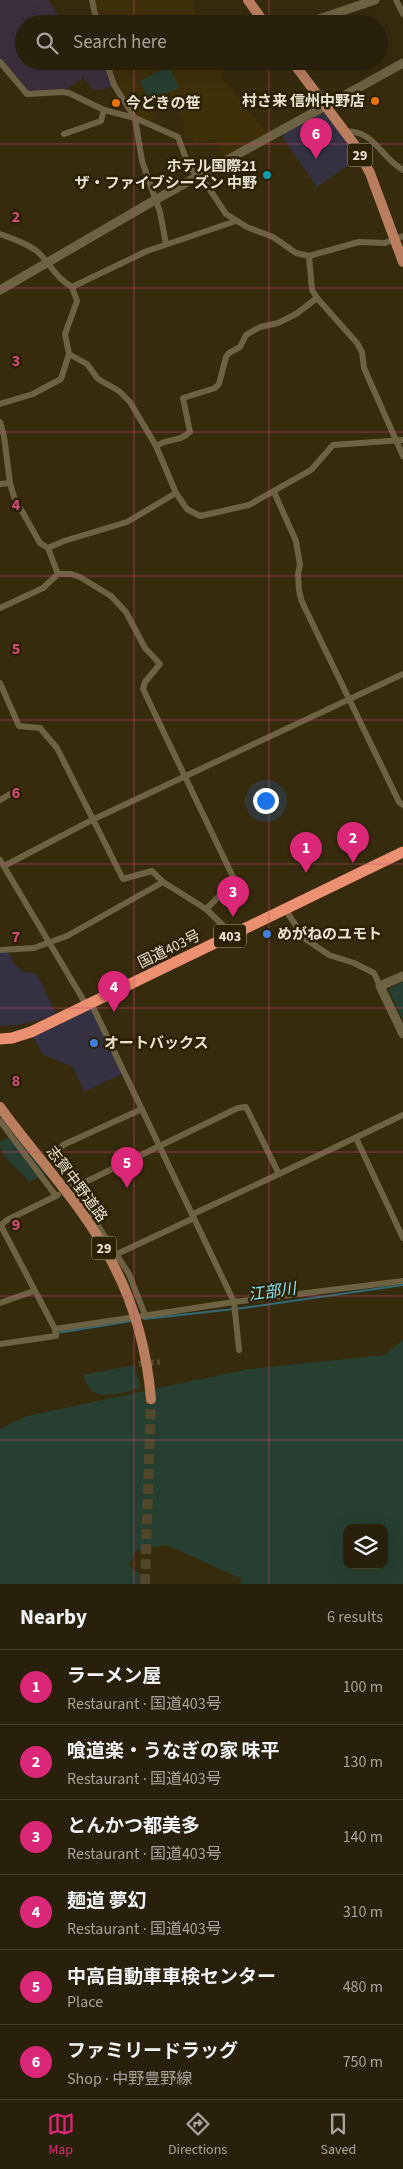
<!DOCTYPE html>
<html lang="en">
<head>
<meta charset="utf-8">
<style>
  :root { --surface:#28200a; --page:#302813; --text:#f1f3f6; --muted:#a5a39c; --line:#443e2b; --accent:#db2777 }
  body { margin:0; font-family:"Source Sans 3","Noto Sans JP",sans-serif; background:var(--page); color:var(--text) }
  .controls { position:absolute; right:15px; bottom:15px; display:grid; overflow:hidden; border-radius:10px; box-shadow:0 5px 20px #0002 }
  .controls button { width:45px; height:45px; display:grid; place-items:center; padding:0; border:0; border-bottom:1px solid var(--line); background:var(--surface); color:var(--text); font:25px sans-serif }
  .you { position:absolute; left:265px; top:800px; width:18px; height:18px; margin:-12px; border:4px solid #fff; border-radius:50%; background:#1a73e8; box-shadow:0 0 0 8px #1a73e833 }
  .badge { display:grid; place-items:center; width:32px; height:32px; border-radius:50%; background:var(--accent); color:#fff; font-size:16px; font-weight:700 }
  .pin { position:absolute; translate:-50% -41px; filter:drop-shadow(0 1px 2px #0008) }
  .pin::after { content:''; position:absolute; top:26px; width:18px; height:15px; background:inherit; clip-path:polygon(0 0,100% 0,50% 100%) }
  .list { margin:0; padding:0; list-style:none }
  h2 { display:flex; justify-content:space-between; align-items:center; height:65px; margin:0; padding:0 20px; font-size:21px }
  h2 small { font-size:16px; font-weight:400; color:var(--muted) }
  .list li { display:grid; grid-template-columns:32px 1fr auto; gap:15px; align-items:center; box-sizing:border-box; height:75px; padding:0 20px; border-top:1px solid var(--line) }
  .list b { display:block; font-size:19px; white-space:nowrap }
  .list p { margin:0; font-size:16px; white-space:nowrap; color:var(--muted) }
  .list em { font-size:16px; font-style:normal; color:var(--muted) }
  .icon { flex:none; width:28px; height:28px; fill:none; stroke:currentColor; stroke-width:2; stroke-linecap:round; stroke-linejoin:round }
  .map { position:relative; flex:none; width:403px; height:1584px; overflow:hidden }
  .search { position:absolute; background:var(--surface); box-shadow:0 5px 20px #0002; left:15px; right:15px; top:15px; height:55px; display:flex; align-items:center; gap:12px; box-sizing:border-box; padding:0 18px; border-radius:28px; color:var(--muted); font-size:19px }
  .sheet { height:515px; background:var(--surface) }
  nav { display:flex; justify-content:space-around; align-items:center; box-sizing:border-box; height:70px; border-top:1px solid var(--line); background:var(--surface); font-size:14px; color:var(--muted) }
  nav a { display:grid; justify-items:center; gap:2px }
  nav .on { color:var(--accent) }
  .map>svg:first-child { display:block }
</style>
</head>
<body>
<div class="map">
<svg width="403" height="1584" viewBox="0 0 403 1584">
  <rect width="100%" height="100%" fill="#362b0d"/>
  <!-- commercial -->
  <g fill="#343142">
    <path d="M 324,106 L 361,156 L 317,187 L 279,132 Z"/>
    <path d="M 0,950 L 8,951 L 15,965 L 23,972 L 37,974 L 56,1014 L 49,1018 L 17,1025 L 0,1026 Z"/>
    <path d="M 91,1003 L 124,1073 L 84,1092 L 73,1067 L 42,1054 L 31,1032 Z"/>
  </g>
  <!-- built -->
  <g fill="#3f300a">
    <path d="M 92,0 L 192,0 L 199,24 L 97,24 Z"/>
    <path d="M 106,61 L 237,61 L 219,74 L 270,137 L 227,161 L 215,139 L 194,144 L 192,138 L 184,137 L 184,125 L 178,113 L 176,102 L 153,106 L 153,126 L 135,118 L 114,85 Z"/>
  </g>
  <!-- education -->
  <path fill="#3b2f3d" d="M 0,0 L 49,0 L 63,24 L 24,24 L 24,61 L 106,61 L 114,85 L 105,89 L 94,90 L 83,78 L 62,92 L 32,95 L 0,62 Z"/>
  <!-- green -->
  <g fill="#263f31" fill-rule="evenodd">
    <path d="M 169,66 L 179,88 L 149,100 L 140,81 Z"/>
    <path d="M 403,982 L 403,1020 L 388,989 Z"/>
    <path d="M 14,1135 L 47,1174 L 29,1182 C 18,1166 0,1160 0,1142 Z"/>
    <path d="M 403,1340 L 403,1584 L 240,1584 L 242,1579 L 167,1545 L 136,1551 L 129,1565 L 152,1584 L 0,1584 L 0,1429 L 27,1416 L 249,1369 L 384,1355 ZM 347,1528 L 384,1528 L 384,1565 L 347,1565 Z"/>
    <path d="M 134,1365 L 141,1388 C 128,1391 101,1401 90,1389 C 87,1386 85,1379 83,1375 Z"/>
  </g>
  <g fill="none" stroke-linecap="round" stroke-linejoin="round">
    <!-- stream -->
    <g stroke="#316b78" stroke-width="2">
      <path d="M 144,1319 L 243,1308 L 403,1285"/>
      <path d="M 57,1333 L 131,1321"/>
    </g>
    <!-- street-tunnel -->
    <path stroke="#51472b" stroke-width="6" stroke-dasharray="6 3" stroke-linecap="butt" d="M 139,1364 L 160,1362"/>
    <!-- primary-tunnel -->
    <path stroke="#51472b" stroke-width="10" stroke-dasharray="10 5" stroke-linecap="butt" d="M 145,1584 L 151,1399"/>
    <!-- street -->
    <g stroke="#6e6244" stroke-width="6">
      <path d="M 92,0 L 97,24"/>
      <path d="M 396,0 L 403,14"/>
      <path d="M 106,61 L 114,85 L 135,118 L 142,161 L 160,212 L 166,244"/>
      <path d="M 0,62 L 27,94 L 62,92 L 69,93 L 104,110 L 135,118 L 178,137 L 189,167 L 206,184 L 226,214 L 247,227 L 273,237 L 296,253 L 309,256 L 359,242 L 385,243 L 403,236"/>
      <path d="M 344,131 C 376,131 378,155 403,170"/>
      <path d="M 64,134 L 101,121 L 104,110"/>
      <path d="M 0,234 C 13,239 29,244 39,253 C 51,265 57,279 72,287 L 77,301 L 65,334 L 69,354 L 61,379 L 33,394 L 0,404"/>
      <path d="M 309,256 L 312,290 L 317,298 L 357,343 L 362,352 L 364,368 L 403,456"/>
      <path d="M 72,287 L 147,251 L 236,221"/>
      <path d="M 69,354 L 87,364 L 98,379 L 119,391 L 130,402 L 156,446 L 176,493 L 187,509 L 200,516 L 249,505 L 311,470 L 333,445 L 403,440"/>
      <path d="M 0,422 L 4,436 L 10,483 L 14,497 L 40,543 L 48,548 L 58,574 L 71,574 L 80,577 L 111,596 L 126,612 L 145,648 L 160,664 L 145,682 L 143,689 L 235,881 L 206,909"/>
      <path d="M 156,446 C 168,438 180,442 190,432 L 183,398 L 215,388 L 219,384 L 226,357 L 229,353 L 240,347 L 246,335 L 260,327 L 278,323 L 296,314 L 317,298"/>
      <path d="M 0,484 L 10,483"/>
      <path d="M 274,492 L 296,541 L 300,565 L 298,574 L 299,591 L 302,602 L 399,802 L 403,805"/>
      <path d="M 48,548 L 64,541 L 127,522 L 176,493"/>
      <path d="M 0,608 L 43,588 L 58,574"/>
      <path d="M 0,683 L 19,726 L 40,728 L 57,748 L 123,879 L 152,871 L 163,882 L 206,909 L 233,935"/>
      <path d="M 0,800 L 19,789"/>
      <path d="M 0,860 L 87,1006"/>
      <path d="M 4,866 L 92,820 L 403,674"/>
      <path d="M 285,909 L 304,938 L 329,955 L 354,963 L 374,973 L 380,986"/>
      <path d="M 0,950 L 34,948 L 67,936 L 163,882"/>
      <path d="M 91,1003 L 234,1302 L 239,1350"/>
      <path d="M 142,1109 L 63,1145 L 58,1153 L 77,1193 L 129,1274 L 145,1315"/>
      <path d="M 0,1121 L 56,1196"/>
      <path d="M 356,1138 L 403,1238"/>
      <path d="M 75,1187 L 238,1108 L 246,1107 L 279,1174 L 403,1115"/>
      <path d="M 193,1214 L 279,1174"/>
      <path d="M 0,1226 L 7,1220 L 58,1195"/>
      <path d="M 1,1226 L 55,1329"/>
      <path d="M 117,1254 L 194,1218"/>
      <path d="M 0,1303 L 34,1291"/>
      <path d="M 142,1316 L 234,1302 L 403,1281"/>
      <path d="M 0,1344 L 56,1336 L 55,1329 L 129,1318"/>
    </g>
    <!-- secondary -->
    <g stroke="#6e6244" stroke-width="9">
      <path d="M 304,24 L 375,0"/>
      <path d="M 0,290 L 155,200 L 403,63"/>
      <path d="M 403,976 L 380,986 L 403,1034"/>
    </g>
    <!-- primary -->
    <g stroke="#b97e5e" stroke-width="10">
      <path d="M 248,0 L 265,24"/>
      <path d="M 292,61 L 354,144 L 370,173 L 403,262"/>
      <path d="M 0,1107 C 38,1160 87,1209 115,1268 C 136,1309 147,1353 151,1399"/>
    </g>
    <!-- highway -->
    <path stroke="#eb9070" stroke-width="11" d="M 0,1039 L 12,1038 L 31,1032 L 403,852"/>
  </g>
  <!-- grid -->
  <path fill="none" stroke="#cc4b79" stroke-width="1" stroke-opacity="0.55" d="M 134,0 L 134,24M 269,0 L 269,24M 134,61 L 134,1584M 269,61 L 269,1584M 0,144 L 403,144M 0,288 L 403,288M 0,432 L 403,432M 0,576 L 403,576M 0,720 L 403,720M 0,864 L 403,864M 0,1008 L 403,1008M 0,1152 L 403,1152M 0,1296 L 403,1296M 0,1440 L 403,1440"/>
  <!-- markers -->
  <g fill="#e8710a" stroke="#2c2103" stroke-width="2">
    <circle cx="375" cy="101" r="5"/>
    <circle cx="116" cy="103" r="5"/>
  </g>
  <circle fill="#0f9aa8" stroke="#2c2103" stroke-width="2" cx="267" cy="175" r="5"/>
  <g fill="#3f7fe0" stroke="#2c2103" stroke-width="2">
    <circle cx="267" cy="934" r="5"/>
    <circle cx="94" cy="1043" r="5"/>
  </g>
  <g text-anchor="middle" stroke-width="5" stroke-linejoin="round" paint-order="stroke">
    <!-- shield labels -->
    <g fill="#2c2103" stroke="#b1a995" stroke-width="1">
      <rect x="347.5" y="143.5" width="25" height="23" rx="4"/>
      <rect x="214" y="924.5" width="32" height="23" rx="4"/>
      <rect x="91.5" y="1236.5" width="25" height="23" rx="4"/>
    </g>
    <g font-size="14" font-weight="bold" fill="#eae3d3">
      <text x="360" y="160">29</text>
      <text x="230" y="941">403</text>
      <text x="104" y="1253">29</text>
    </g>
    <!-- poi labels -->
    <g font-size="15" font-weight="bold" fill="#eae3d3" stroke="#2c2103" text-anchor="start">
      <text x="365" y="106" text-anchor="end">村さ来 信州中野店</text>
      <text x="126" y="108">今どきの笹</text>
      <text x="257" y="171" text-anchor="end">ホテル国際21<tspan x="257" dy="17">ザ・ファイブシーズン 中野</tspan></text>
      <text x="277" y="939">めがねのユモト</text>
      <text x="104" y="1048">オートバックス</text>
    </g>
    <!-- street labels -->
    <g font-size="15" fill="#eae3d3" stroke="#2c2103">
      <text transform="translate(169 949) rotate(-26)" y="5">国道403号</text>
      <text transform="translate(77 1184) rotate(53)" y="5">志賀中野道路</text>
    </g>
    <!-- water labels -->
    <g font-size="16" font-style="italic" fill="#89e7fb" stroke="#2c2103">
      <text transform="translate(272 1291) rotate(-8)" y="6">江部川</text>
    </g>
  </g>
  <g font-size="16" text-anchor="middle" font-weight="bold" fill="#cc4b79" stroke="#2c2103" stroke-width="5" stroke-linejoin="round" paint-order="stroke">
    <text x="16" y="222">2</text>
    <text x="16" y="366">3</text>
    <text x="16" y="510">4</text>
    <text x="16" y="654">5</text>
    <text x="16" y="798">6</text>
    <text x="16" y="942">7</text>
    <text x="16" y="1086">8</text>
    <text x="16" y="1230">9</text>
  </g>
</svg>
<div class="controls">
<button><svg class="icon" aria-label="layers" viewBox="0 0 24 24"><path d="M12 4l9 5-9 5-9-5zM3 14l9 5 9-5"/></svg></button>
</div>
<div class="you"></div>
<div class="pin badge" style="left:306px;top:873px">1</div>
<div class="pin badge" style="left:353px;top:863px">2</div>
<div class="pin badge" style="left:233px;top:917px">3</div>
<div class="pin badge" style="left:114px;top:1012px">4</div>
<div class="pin badge" style="left:127px;top:1188px">5</div>
<div class="pin badge" style="left:316px;top:159px">6</div>
<div class="search"><svg class="icon" aria-label="search" viewBox="0 0 24 24"><circle cx="10" cy="10" r="6"/><path d="M15 15l6 6"/></svg>Search here</div>
</div>
<section class="sheet">
<h2>Nearby<small>6 results</small></h2>
<ul class="list">
<li><span class="badge">1</span><div><b>ラーメン屋</b><p>Restaurant · 国道403号</p></div><em>100 m</em></li>
<li><span class="badge">2</span><div><b>喰道楽・うなぎの家 味平</b><p>Restaurant · 国道403号</p></div><em>130 m</em></li>
<li><span class="badge">3</span><div><b>とんかつ都美多</b><p>Restaurant · 国道403号</p></div><em>140 m</em></li>
<li><span class="badge">4</span><div><b>麺道 夢幻</b><p>Restaurant · 国道403号</p></div><em>310 m</em></li>
<li><span class="badge">5</span><div><b>中高自動車車検センター</b><p>Place</p></div><em>480 m</em></li>
<li><span class="badge">6</span><div><b>ファミリードラッグ</b><p>Shop · 中野豊野線</p></div><em>750 m</em></li>
</ul>
</section>
<nav>
<a class="on"><svg class="icon" aria-label="map" viewBox="0 0 24 24"><path d="M3 6l6-2 6 2 6-2v14l-6 2-6-2-6 2zM9 4v14M15 6v14"/></svg>Map</a>
<a><svg class="icon" aria-label="directions" viewBox="0 0 24 24"><path d="M12 3l9 9-9 9-9-9zM9 14v-3h6M13 9l2 2-2 2"/></svg>Directions</a>
<a><svg class="icon" aria-label="saved" viewBox="0 0 24 24"><path d="M7 4h10v16l-5-4-5 4z"/></svg>Saved</a>
</nav>
</body>
</html>
